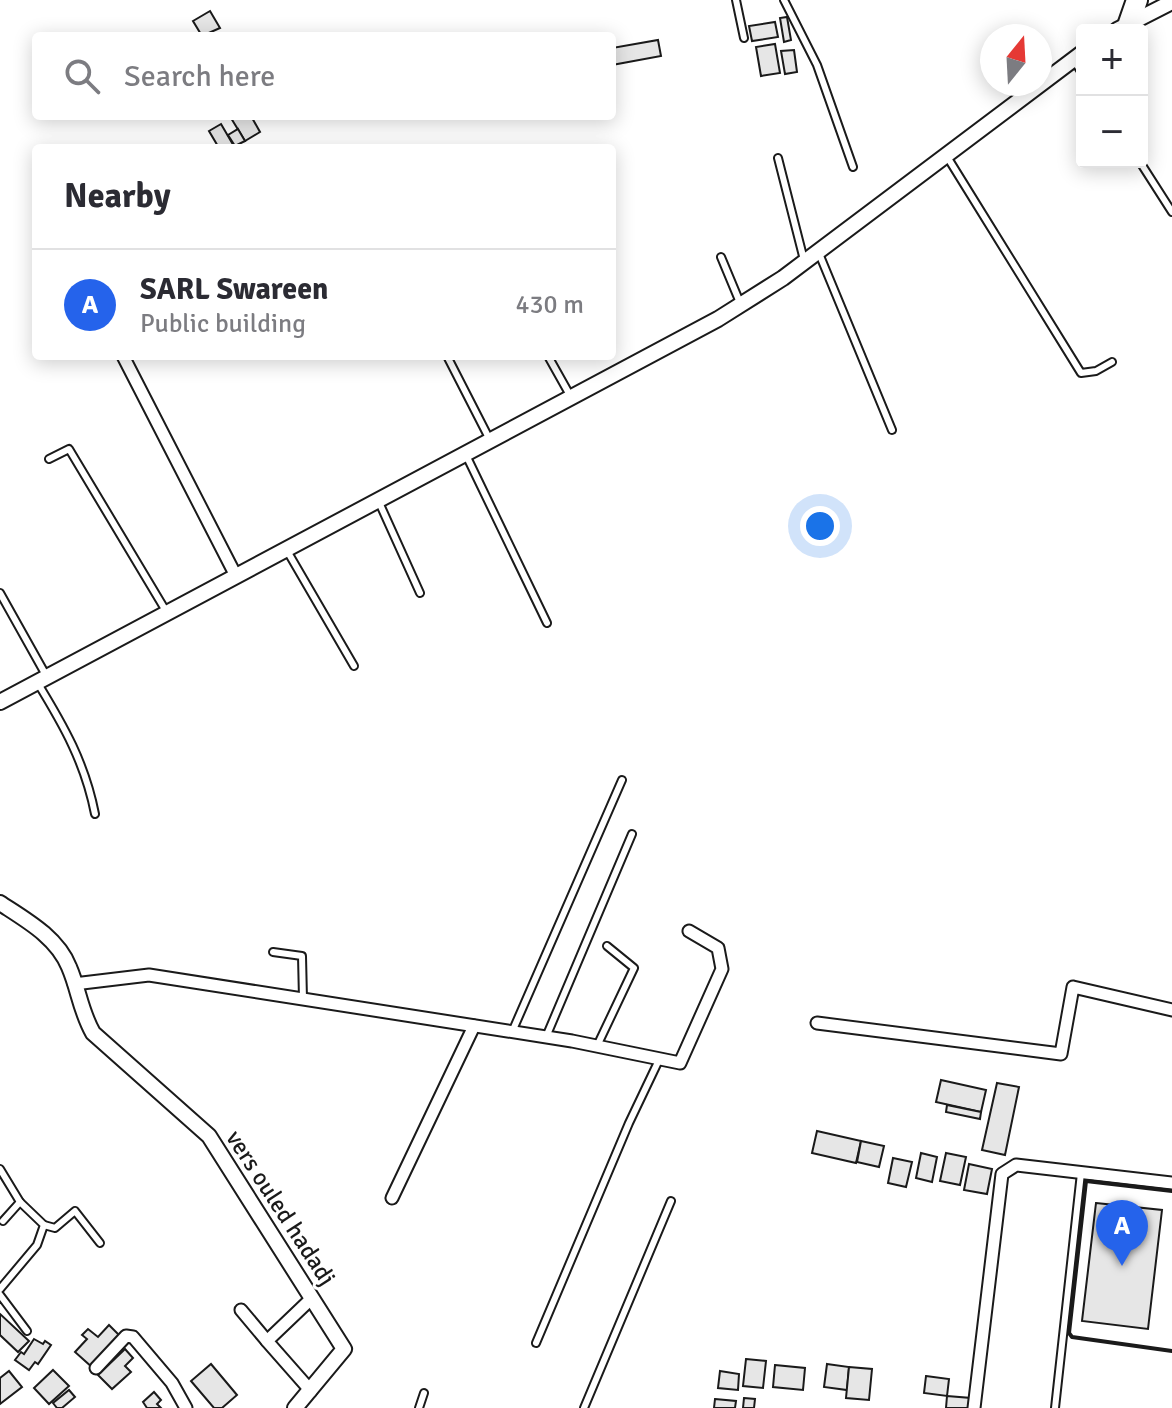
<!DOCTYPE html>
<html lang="en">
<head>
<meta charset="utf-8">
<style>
  :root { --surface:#fff; --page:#f7f7f7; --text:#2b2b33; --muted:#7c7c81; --line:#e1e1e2; --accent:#2563eb }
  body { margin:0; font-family:Signika,sans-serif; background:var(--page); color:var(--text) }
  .controls { position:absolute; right:24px; top:24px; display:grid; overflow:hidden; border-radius:8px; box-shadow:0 4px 20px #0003 }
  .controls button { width:72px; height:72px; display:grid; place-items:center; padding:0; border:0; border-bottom:2px solid var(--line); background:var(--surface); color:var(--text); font:40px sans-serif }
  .compass { position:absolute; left:980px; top:24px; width:72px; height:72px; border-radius:50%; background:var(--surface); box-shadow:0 4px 20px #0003; rotate:18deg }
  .you { position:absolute; left:820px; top:526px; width:28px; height:28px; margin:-20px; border:6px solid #fff; border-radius:50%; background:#1a73e8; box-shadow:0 0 0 12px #1a73e833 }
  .badge { display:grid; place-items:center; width:52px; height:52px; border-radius:50%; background:var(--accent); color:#fff; font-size:26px; font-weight:700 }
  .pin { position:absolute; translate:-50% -66px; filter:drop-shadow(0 2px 4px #0008) }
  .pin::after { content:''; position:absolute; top:42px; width:28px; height:24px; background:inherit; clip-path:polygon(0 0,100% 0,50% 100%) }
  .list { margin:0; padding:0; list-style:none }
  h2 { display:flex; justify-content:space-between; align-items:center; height:104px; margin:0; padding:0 32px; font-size:34px }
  h2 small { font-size:26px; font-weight:400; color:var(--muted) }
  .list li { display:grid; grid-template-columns:52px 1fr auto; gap:24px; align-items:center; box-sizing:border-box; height:112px; padding:0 32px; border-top:2px solid var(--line) }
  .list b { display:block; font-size:30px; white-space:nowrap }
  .list p { margin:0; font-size:26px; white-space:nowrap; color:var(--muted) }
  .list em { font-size:26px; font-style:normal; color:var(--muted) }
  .icon { flex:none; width:44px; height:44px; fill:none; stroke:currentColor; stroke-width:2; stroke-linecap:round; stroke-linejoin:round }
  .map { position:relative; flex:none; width:1172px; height:1408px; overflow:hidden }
  .search { position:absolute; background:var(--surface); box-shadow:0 4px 20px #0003; left:32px; top:32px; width:584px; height:88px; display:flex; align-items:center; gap:20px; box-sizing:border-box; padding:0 28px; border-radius:8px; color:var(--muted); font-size:30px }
  .panel { position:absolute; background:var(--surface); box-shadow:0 4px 20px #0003; left:32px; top:144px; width:584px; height:216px; border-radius:8px }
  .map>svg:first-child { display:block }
</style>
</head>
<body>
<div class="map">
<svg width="1172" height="1408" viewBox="0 0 1172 1408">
  <rect width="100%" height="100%" fill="#fff"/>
  <!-- building -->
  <g fill="#e6e6e6" stroke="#1a1a1a" stroke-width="2">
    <path d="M 210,11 L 220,28 L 202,36 L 193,21 Z"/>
    <path d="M 787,17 L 791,40 L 784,42 L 780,18 Z"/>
    <path d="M 775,22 L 778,37 L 752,41 L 749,26 Z"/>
    <path d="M 658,40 L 661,56 L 612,65 L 612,48 Z"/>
    <path d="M 775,44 L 780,73 L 761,76 L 756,47 Z"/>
    <path d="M 794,50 L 797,72 L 785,74 L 781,51 Z"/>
    <path d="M 234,116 L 251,116 L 260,132 L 245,141 L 231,118 Z"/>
    <path d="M 221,124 L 235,148 L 219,148 L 209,131 Z"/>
    <path d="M 238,129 L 245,141 L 235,146 L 228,135 Z"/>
    <path d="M 941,1080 L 986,1090 L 981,1112 L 936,1102 Z"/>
    <path d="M 997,1083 L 1019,1087 L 1005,1155 L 982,1150 Z"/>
    <path d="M 947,1105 L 981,1112 L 980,1119 L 946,1112 Z"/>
    <path d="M 817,1131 L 861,1141 L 856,1163 L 812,1153 Z"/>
    <path d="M 861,1141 L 884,1146 L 879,1167 L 857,1162 Z"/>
    <path d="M 921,1153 L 937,1157 L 932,1182 L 916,1178 Z"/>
    <path d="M 946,1153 L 966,1157 L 960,1185 L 940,1181 Z"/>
    <path d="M 893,1158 L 912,1162 L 906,1187 L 888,1183 Z"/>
    <path d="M 969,1164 L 992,1169 L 987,1194 L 964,1190 Z"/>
    <path d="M 1096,1203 L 1162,1210 L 1148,1329 L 1082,1321 Z"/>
    <path d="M 0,1314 L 29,1341 L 18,1352 L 0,1335 Z"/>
    <path d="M 109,1325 L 121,1337 L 93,1368 L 75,1352 L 87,1339 L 82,1335 L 88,1329 L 98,1337 Z"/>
    <path d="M 34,1339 L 43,1344 L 45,1341 L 51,1345 L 38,1364 L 35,1362 L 29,1370 L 15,1360 L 21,1352 L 24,1354 Z"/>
    <path d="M 125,1349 L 133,1358 L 125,1366 L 131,1372 L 112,1389 L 98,1375 Z"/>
    <path d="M 746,1359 L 766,1361 L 763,1388 L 743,1386 Z"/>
    <path d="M 211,1364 L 237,1395 L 222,1408 L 214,1408 L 191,1381 Z"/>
    <path d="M 827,1364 L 849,1367 L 847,1390 L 824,1387 Z"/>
    <path d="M 775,1365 L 805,1368 L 803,1390 L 773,1387 Z"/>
    <path d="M 849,1367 L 872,1369 L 869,1400 L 846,1398 Z"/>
    <path d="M 53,1370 L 69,1386 L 49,1404 L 34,1388 Z"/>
    <path d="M 9,1371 L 22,1387 L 0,1404 L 0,1378 Z"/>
    <path d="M 720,1371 L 739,1374 L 738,1390 L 718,1388 Z"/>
    <path d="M 926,1376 L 949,1379 L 947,1396 L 924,1393 Z"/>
    <path d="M 69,1390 L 75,1397 L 62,1408 L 57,1408 L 53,1403 Z"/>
    <path d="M 154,1392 L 161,1400 L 157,1404 L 161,1408 L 147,1408 L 143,1402 Z"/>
    <path d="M 947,1396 L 971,1398 L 970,1408 L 946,1408 Z"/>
    <path d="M 744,1398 L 755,1399 L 754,1408 L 743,1408 Z"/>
    <path d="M 715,1399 L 736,1401 L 735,1408 L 714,1408 Z"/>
  </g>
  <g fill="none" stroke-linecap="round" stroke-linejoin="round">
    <defs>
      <g id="service">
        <path d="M 736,0 L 744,38"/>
        <path d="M 784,0 L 817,65 L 853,167"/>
        <path d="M 1073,59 L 1082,73"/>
        <path d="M 946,155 L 1081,373 L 1096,371 L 1112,362"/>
        <path d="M 778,158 L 804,260"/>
        <path d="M 1140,162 L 1172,212"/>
        <path d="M 818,251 L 892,430"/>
        <path d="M 721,257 L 741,305"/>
        <path d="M 447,356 L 490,440"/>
        <path d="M 548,356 L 571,397"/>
        <path d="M 465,453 L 547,623"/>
        <path d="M 49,459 L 69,449 L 166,611"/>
        <path d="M 378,500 L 420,593"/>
        <path d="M 286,549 L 354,666"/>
        <path d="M 0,593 L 47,677"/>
        <path d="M 37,682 C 64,726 85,763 95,814"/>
        <path d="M 273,952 L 302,956 L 303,999"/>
        <path d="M 512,1032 L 622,780"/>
        <path d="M 546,1037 L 632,834"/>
        <path d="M 597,1046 L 634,968 L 607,946"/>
        <path d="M 0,1169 L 20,1202 L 44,1225 L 37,1245 L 0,1289"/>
        <path d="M 3,1221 L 20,1202"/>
        <path d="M 44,1225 L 55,1228 L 75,1211 L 100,1243"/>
        <path d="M 0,1295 L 27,1331"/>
        <path d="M 536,1343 L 629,1123 L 659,1060"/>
        <path d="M 419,1408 L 424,1393"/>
        <path d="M 584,1408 L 671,1201"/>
        <path d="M 1055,1408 L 1081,1173"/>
      </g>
      <g id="minor">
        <path d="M 123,356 L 236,576"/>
        <path d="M 74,984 L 149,975 L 572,1041 L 680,1063 L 722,969 L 718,948 L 689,931"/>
        <path d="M 817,1023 L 1061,1054 L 1073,987 L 1172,1010"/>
        <path d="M 392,1198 L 474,1026"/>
        <path d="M 241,1310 L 267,1341"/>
        <path d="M 96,1368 L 126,1336 L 133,1337 L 172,1383 L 186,1408"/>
        <path d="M 311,1391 L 267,1341 L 312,1298"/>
        <path d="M 974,1408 L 1002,1174 L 1016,1165 L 1172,1183"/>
      </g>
      <g id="tertiary">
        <path d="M 1117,30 L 1172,2"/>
        <path d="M 0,702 L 718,319 L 783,278 L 1082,53"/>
        <path d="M 0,903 C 26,920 57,937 69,967 C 79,990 80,1010 93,1033 L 209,1136 L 344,1349 L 295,1408"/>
      </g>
      <path id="motorway" d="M 1129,23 L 1137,0"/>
    </defs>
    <!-- service casing -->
    <use href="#service" stroke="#1a1a1a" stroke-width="10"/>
    <!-- minor casing -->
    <use href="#minor" stroke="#1a1a1a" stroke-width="15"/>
    <!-- tertiary casing -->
    <use href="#tertiary" stroke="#1a1a1a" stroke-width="18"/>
    <!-- motorway casing -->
    <use href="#motorway" stroke="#1a1a1a" stroke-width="24"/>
    <!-- service -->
    <use href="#service" stroke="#fff" stroke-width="6"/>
    <!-- minor -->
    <use href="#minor" stroke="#fff" stroke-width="11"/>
    <!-- tertiary -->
    <use href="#tertiary" stroke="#fff" stroke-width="14"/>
    <!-- motorway -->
    <use href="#motorway" stroke="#fff" stroke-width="20"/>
    <!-- wall -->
    <path stroke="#1a1a1a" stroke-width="4" d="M 1172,1191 L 1086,1181 L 1069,1333 L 1072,1337 L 1172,1351"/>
  </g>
  <g text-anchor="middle" stroke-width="6" stroke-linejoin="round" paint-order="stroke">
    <!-- street labels -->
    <g font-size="24" fill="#1a1a1a" stroke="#fff">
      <text transform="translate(281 1208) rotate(57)" y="8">vers ouled hadadj</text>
    </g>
  </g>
</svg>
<div class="controls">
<button>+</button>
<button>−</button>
</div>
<svg class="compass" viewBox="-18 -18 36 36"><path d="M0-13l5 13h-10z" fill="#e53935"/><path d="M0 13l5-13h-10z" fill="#7c7c81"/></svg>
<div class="you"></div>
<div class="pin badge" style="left:1122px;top:1266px">A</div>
<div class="search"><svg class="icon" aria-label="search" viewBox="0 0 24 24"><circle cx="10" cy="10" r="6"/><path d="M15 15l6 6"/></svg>Search here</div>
<section class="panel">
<h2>Nearby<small></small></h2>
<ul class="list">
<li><span class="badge">A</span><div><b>SARL Swareen</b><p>Public building</p></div><em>430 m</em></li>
</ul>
</section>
</div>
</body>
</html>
